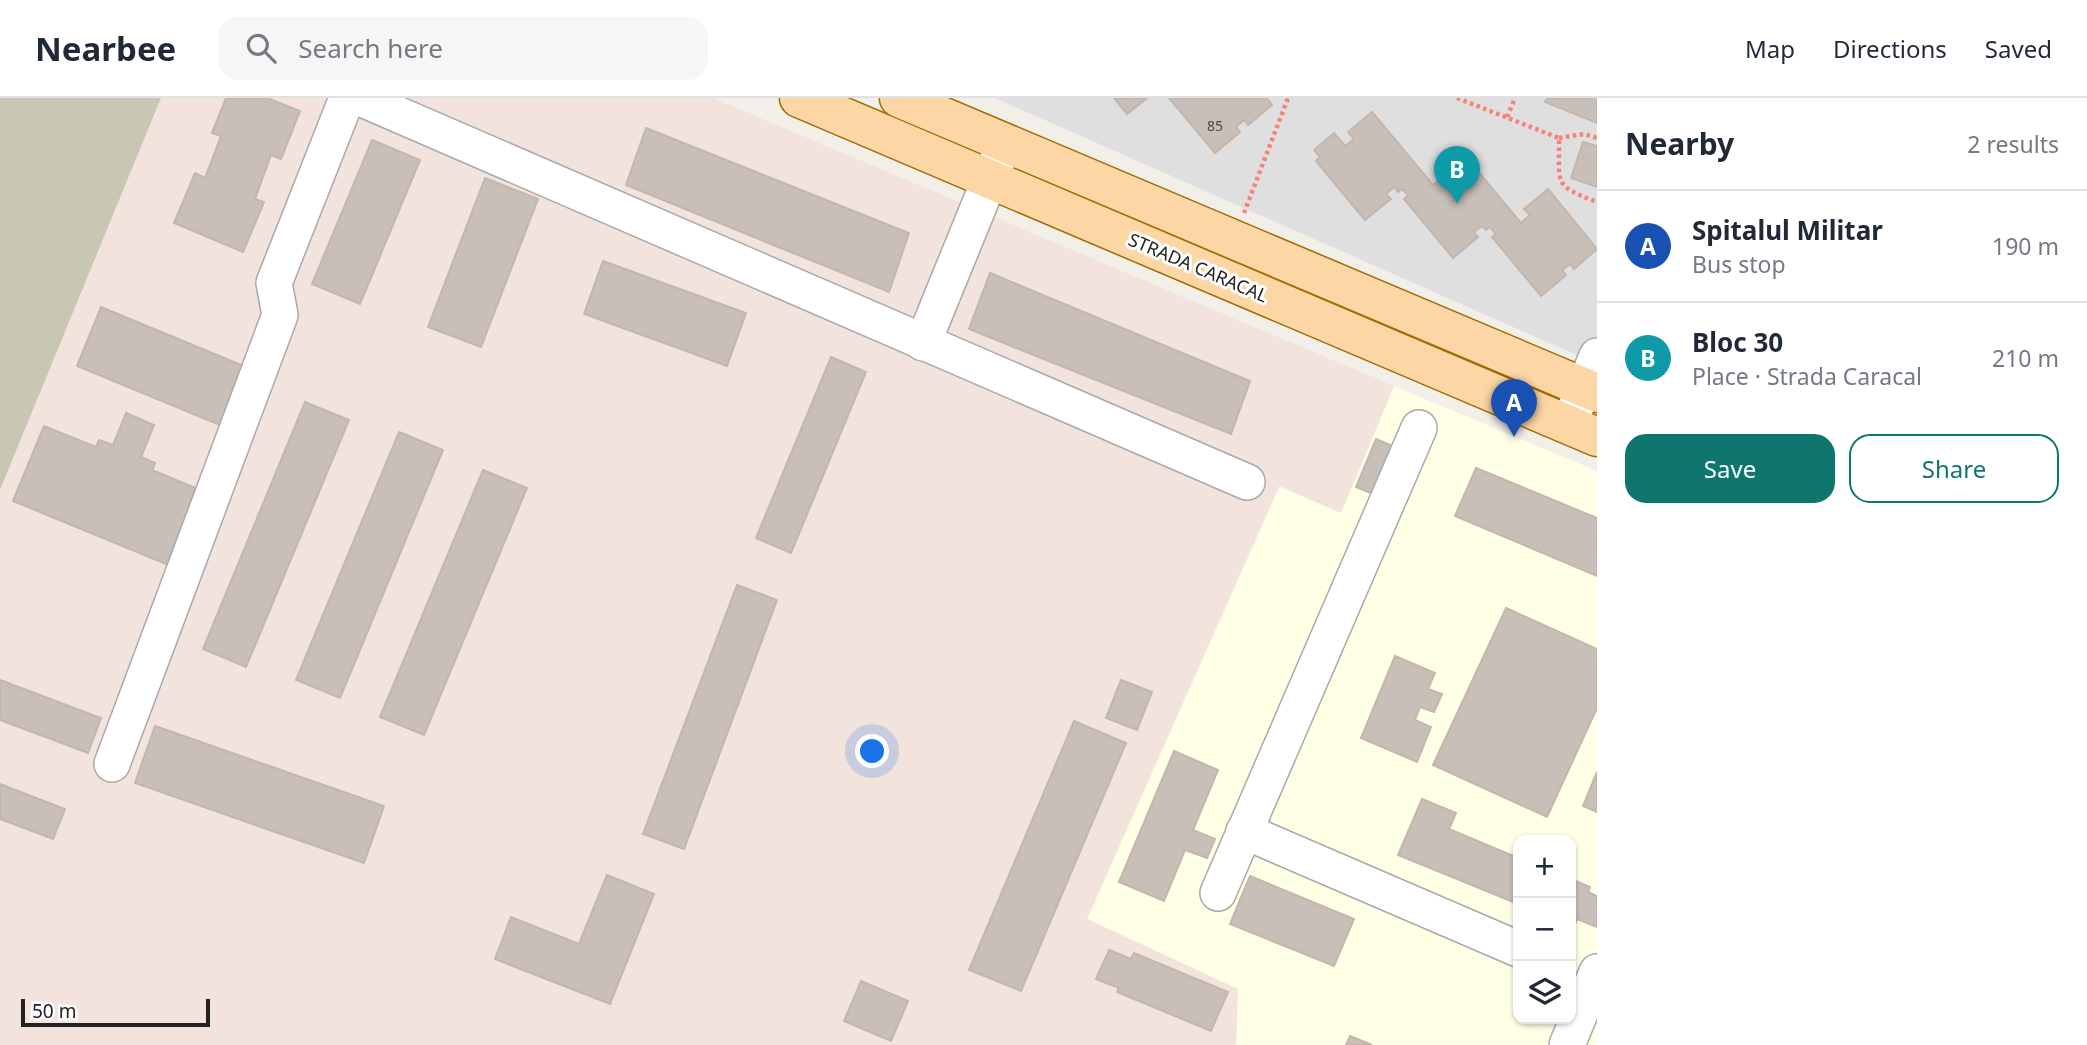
<!DOCTYPE html>
<html lang="en">
<head>
<meta charset="utf-8">
<style>
  :root { --surface:#fff; --page:#f6f6f7; --text:#1f2937; --muted:#747a83; --line:#e0e1e3; --accent:#0f766e }
  body { margin:0; font-family:"Noto Sans",sans-serif; background:var(--page); color:var(--text) }
  .controls { position:absolute; right:21px; bottom:21px; display:grid; overflow:hidden; border-radius:14px; box-shadow:0 2px 5px #0004 }
  .controls button { width:63px; height:63px; display:grid; place-items:center; padding:0; border:0; border-bottom:2px solid var(--line); background:var(--surface); color:var(--text); font:35px sans-serif }
  .scale { position:absolute; left:21px; bottom:18px; width:189px; box-sizing:border-box; padding-left:7px; border:4px solid #222; border-top:0; font-size:19px; line-height:24px; white-space:nowrap; color:#222; -webkit-text-stroke:5px #fff; paint-order:stroke }
  .you { position:absolute; left:873px; top:654px; width:24px; height:24px; margin:-18px; border:5px solid #fff; border-radius:50%; background:#1a73e8; box-shadow:0 0 0 10px #1a73e833 }
  .badge { display:grid; place-items:center; width:46px; height:46px; border-radius:50%; background:var(--accent); color:#fff; font-size:23px; font-weight:700 }
  .pin { position:absolute; translate:-50% -58px; filter:drop-shadow(0 2px 4px #0008) }
  .pin::after { content:''; position:absolute; top:37px; width:24px; height:21px; background:inherit; clip-path:polygon(0 0,100% 0,50% 100%) }
  .list { margin:0; padding:0; list-style:none }
  h2 { display:flex; justify-content:space-between; align-items:center; height:91px; margin:0; padding:0 28px; font-size:30px }
  h2 small { font-size:23px; font-weight:400; color:var(--muted) }
  .list li { display:grid; grid-template-columns:46px 1fr auto; gap:21px; align-items:center; box-sizing:border-box; height:112px; padding:0 28px; border-top:2px solid var(--line) }
  .list b { display:block; font-size:26px; white-space:nowrap }
  .list p { margin:0; font-size:23px; white-space:nowrap; color:var(--muted) }
  .list em { font-size:23px; font-style:normal; color:var(--muted) }
  .actions { display:flex; gap:14px; padding:21px 28px }
  .actions a { flex:1; padding:16px 0; border:2px solid var(--accent); border-radius:21px; text-align:center; font-size:24px; color:var(--accent) }
  .actions .main { background:var(--accent); color:#fff }
  .icon { flex:none; width:38px; height:38px; fill:none; stroke:currentColor; stroke-width:2; stroke-linecap:round; stroke-linejoin:round }
  .map { position:relative; flex:none; width:1597px; height:947px; overflow:hidden }
  header { display:flex; align-items:center; gap:42px; box-sizing:border-box; height:98px; padding:0 35px; background:var(--surface); border-bottom:2px solid var(--line) }
  header strong { font-size:33px }
  nav { display:flex; gap:38px; margin-inline-start:auto; font-size:24px }
  .search { width:490px; height:63px; background:var(--page); display:flex; align-items:center; gap:18px; box-sizing:border-box; padding:0 24px; border-radius:21px; color:var(--muted); font-size:26px }
  main { display:flex }
  aside { flex:1; background:var(--surface) }
  .map>svg:first-child { display:block }
</style>
</head>
<body>
<header>
<strong>Nearbee</strong>
<div class="search"><svg class="icon" aria-label="search" viewBox="0 0 24 24"><circle cx="10" cy="10" r="6"/><path d="M15 15l6 6"/></svg>Search here</div>
<nav><a>Map</a><a>Directions</a><a>Saved</a></nav>
</header>
<main>
<div class="map">
<svg width="1597" height="947" viewBox="0 0 1597 947">
  <rect width="100%" height="100%" fill="#f2efe9"/>
  <!-- residential -->
  <path fill="#e0dfdf" d="M 995,0 L 1597,0 L 1597,266 Z"/>
  <!-- education -->
  <path fill="#ffffe5" fill-rule="evenodd" d="M 1394,288 L 1597,373 L 1597,947 L 1236,947 L 1238,891 L 1087,821 L 1280,388 L 1341,415 ZM 1518,742 L 1571,742 L 1571,921 L 1518,921 Z"/>
  <!-- military -->
  <path fill="#f3e3dd" d="M 161,0 L 713,0 L 1394,288 L 1341,415 L 1279,388 L 1087,821 L 1238,891 L 1236,947 L 0,947 L 0,392 Z"/>
  <!-- construction -->
  <path fill="#c7c7b4" d="M 0,0 L 161,0 L 0,392 Z"/>
  <!-- building -->
  <g fill="#c7bfb8" stroke="#c4b6ab" stroke-width="2">
    <path d="M 226,0 L 267,0 L 300,13 L 281,61 L 271,57 L 255,101 L 264,104 L 243,154 L 174,125 L 195,75 L 205,80 L 221,38 L 212,35 Z"/>
    <path d="M 1114,0 L 1147,0 L 1127,16 Z"/>
    <path d="M 1169,0 L 1267,0 L 1272,7 L 1248,27 L 1244,22 L 1236,29 L 1240,34 L 1215,55 Z"/>
    <path d="M 1547,0 L 1597,0 L 1597,25 L 1545,4 Z"/>
    <path d="M 1372,14 L 1433,87 L 1442,79 L 1436,72 L 1460,52 L 1521,125 L 1530,117 L 1524,111 L 1548,91 L 1597,151 L 1574,171 L 1570,166 L 1562,172 L 1566,177 L 1541,198 L 1492,139 L 1496,136 L 1490,129 L 1486,132 L 1482,128 L 1474,134 L 1478,139 L 1453,160 L 1404,101 L 1408,97 L 1402,91 L 1398,94 L 1394,89 L 1386,96 L 1391,101 L 1365,122 L 1316,63 L 1320,59 L 1314,52 L 1334,35 L 1345,48 L 1354,41 L 1348,34 Z"/>
    <path d="M 646,30 L 909,135 L 889,194 L 626,87 Z"/>
    <path d="M 372,42 L 420,62 L 360,206 L 312,186 Z"/>
    <path d="M 1583,44 L 1597,48 L 1597,89 L 1571,80 Z"/>
    <path d="M 485,80 L 538,101 L 481,249 L 428,229 Z"/>
    <path d="M 603,163 L 746,215 L 727,268 L 584,216 Z"/>
    <path d="M 990,175 L 1250,283 L 1231,336 L 969,231 Z"/>
    <path d="M 101,209 L 251,271 L 227,330 L 77,268 Z"/>
    <path d="M 831,259 L 866,274 L 791,455 L 756,440 Z"/>
    <path d="M 305,304 L 349,322 L 246,569 L 203,551 Z"/>
    <path d="M 126,315 L 154,327 L 141,359 L 155,365 L 152,372 L 198,391 L 166,466 L 13,403 L 44,328 L 96,349 L 99,342 L 113,347 Z"/>
    <path d="M 399,334 L 443,352 L 340,600 L 296,582 Z"/>
    <path d="M 1376,341 L 1395,349 L 1375,397 L 1356,389 Z"/>
    <path d="M 1476,370 L 1597,420 L 1597,478 L 1455,418 Z"/>
    <path d="M 483,372 L 527,390 L 424,637 L 380,619 Z"/>
    <path d="M 737,487 L 777,502 L 684,751 L 643,736 Z"/>
    <path d="M 1506,510 L 1597,551 L 1597,610 L 1547,719 L 1433,667 Z"/>
    <path d="M 1395,558 L 1435,575 L 1428,591 L 1442,596 L 1434,614 L 1420,609 L 1415,622 L 1431,629 L 1417,664 L 1361,640 Z"/>
    <path d="M 0,582 L 101,620 L 88,655 L 0,622 Z"/>
    <path d="M 1121,582 L 1152,594 L 1137,632 L 1106,620 Z"/>
    <path d="M 1074,623 L 1126,645 L 1021,893 L 969,872 Z"/>
    <path d="M 155,628 L 384,708 L 364,765 L 135,685 Z"/>
    <path d="M 1174,653 L 1218,672 L 1193,732 L 1215,741 L 1207,760 L 1185,752 L 1164,803 L 1119,784 Z"/>
    <path d="M 1597,674 L 1597,714 L 1583,708 Z"/>
    <path d="M 0,686 L 65,711 L 53,741 L 0,721 Z"/>
    <path d="M 1422,701 L 1456,715 L 1449,731 L 1518,760 L 1518,806 L 1398,757 Z"/>
    <path d="M 607,777 L 654,796 L 610,906 L 495,861 L 511,819 L 579,846 Z"/>
    <path d="M 1250,778 L 1354,821 L 1334,868 L 1230,826 Z"/>
    <path d="M 1571,781 L 1590,789 L 1588,794 L 1597,798 L 1597,829 L 1577,821 L 1574,829 L 1571,828 Z"/>
    <path d="M 1109,852 L 1131,861 L 1134,855 L 1228,894 L 1211,933 L 1117,894 L 1119,890 L 1096,881 Z"/>
    <path d="M 861,883 L 908,903 L 891,943 L 844,923 Z"/>
    <path d="M 1350,938 L 1372,947 L 1346,947 Z"/>
  </g>
  <g fill="none" stroke-linecap="round" stroke-linejoin="round">
    <defs>
      <g id="minor">
        <path d="M 360,0 L 1247,384"/>
        <path d="M 923,245 L 1005,44"/>
        <path d="M 1573,316 L 1597,258"/>
        <path d="M 112,666 L 280,217 L 274,185 L 347,0"/>
        <path d="M 1244,733 L 1518,851"/>
        <path d="M 1218,795 L 1419,330"/>
        <path d="M 1567,947 L 1597,874"/>
      </g>
      <g id="major">
        <path d="M 799,0 L 1597,339"/>
        <path d="M 899,0 L 1597,295"/>
      </g>
    </defs>
    <!-- minor casing -->
    <use href="#minor" stroke="#a9a9a9" stroke-width="38"/>
    <!-- major casing -->
    <use href="#major" stroke="#a06b00" stroke-width="41"/>
    <!-- path -->
    <g stroke="#fa8072" stroke-width="4.5" stroke-dasharray="3.5 3.5" stroke-linecap="butt">
      <path d="M 1457,0 L 1559,40 C 1560,85 1551,87 1597,104"/>
      <path d="M 1507,19 L 1515,0"/>
      <path d="M 1559,40 L 1584,36 L 1597,40"/>
      <path d="M 1244,115 L 1288,0"/>
    </g>
    <!-- minor -->
    <use href="#minor" stroke="#fff" stroke-width="35"/>
    <!-- major -->
    <use href="#major" stroke="#fcd6a4" stroke-width="38"/>
  </g>
  <g text-anchor="middle" stroke-width="6" stroke-linejoin="round" paint-order="stroke">
    <!-- number labels -->
    <g font-size="14" fill="#4b4948">
      <text x="1215" y="33">85</text>
    </g>
    <!-- street labels -->
    <g font-size="18" fill="#222" stroke="#fff">
      <text transform="translate(1198 170) rotate(23)" y="6">STRADA CARACAL</text>
    </g>
  </g>
</svg>
<div class="controls">
<button>+</button>
<button>−</button>
<button><svg class="icon" aria-label="layers" viewBox="0 0 24 24"><path d="M12 4l9 5-9 5-9-5zM3 14l9 5 9-5"/></svg></button>
</div>
<div class="scale">50 m</div>
<div class="you"></div>
<div class="pin badge" style="left:1514px;top:339px;background:#1a4fb4">A</div>
<div class="pin badge" style="left:1457px;top:106px;background:#0f9aa8">B</div>
</div>
<aside>
<h2>Nearby<small>2 results</small></h2>
<ul class="list">
<li><span class="badge" style="background:#1a4fb4">A</span><div><b>Spitalul Militar</b><p>Bus stop</p></div><em>190 m</em></li>
<li><span class="badge" style="background:#0f9aa8">B</span><div><b>Bloc 30</b><p>Place · Strada Caracal</p></div><em>210 m</em></li>
</ul>
<div class="actions"><a class="main">Save</a><a>Share</a></div>
</aside>
</main>
</body>
</html>
